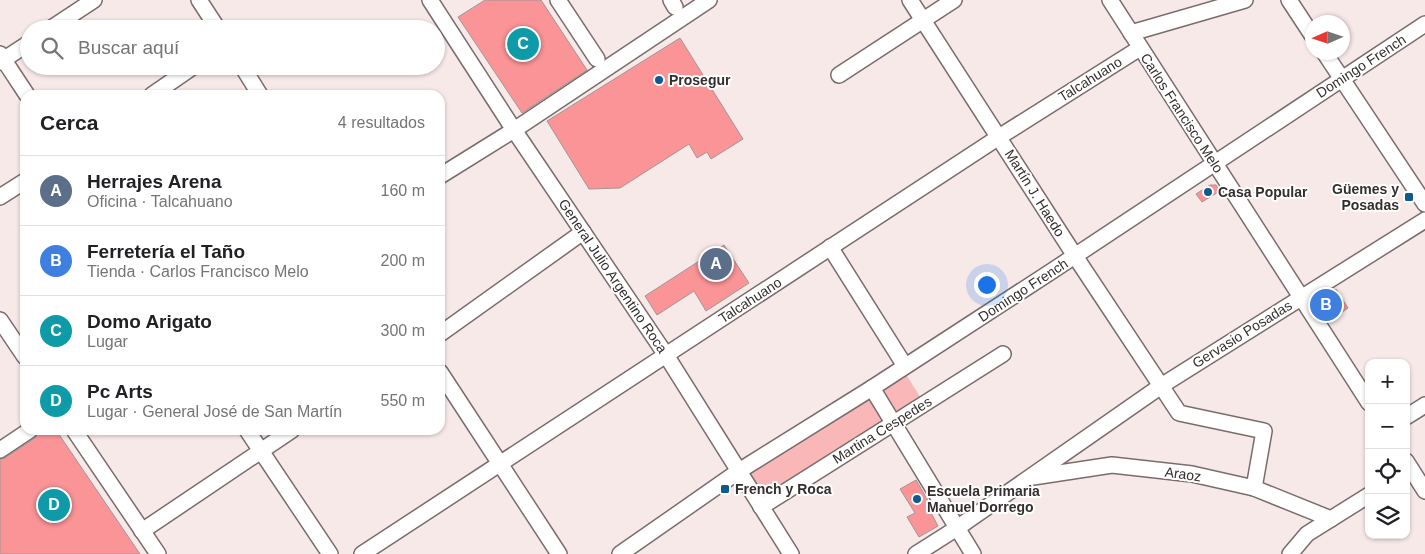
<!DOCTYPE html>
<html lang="es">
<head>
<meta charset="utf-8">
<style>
  :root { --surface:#fff; --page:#f2f2f2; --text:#202124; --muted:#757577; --line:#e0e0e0; --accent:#d93025 }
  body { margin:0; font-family:Arial,sans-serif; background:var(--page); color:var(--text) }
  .controls { position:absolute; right:15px; bottom:15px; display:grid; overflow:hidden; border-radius:10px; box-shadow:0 1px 4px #0004 }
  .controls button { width:45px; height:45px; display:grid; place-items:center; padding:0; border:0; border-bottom:1px solid var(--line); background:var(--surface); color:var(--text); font:25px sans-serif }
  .compass { position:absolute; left:1305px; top:15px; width:45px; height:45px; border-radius:50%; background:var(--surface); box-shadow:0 1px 4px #0004; rotate:267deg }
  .you { position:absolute; left:986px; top:284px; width:18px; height:18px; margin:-12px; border:4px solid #fff; border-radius:50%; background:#1a73e8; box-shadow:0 0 0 8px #1a73e833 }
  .badge { display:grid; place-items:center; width:32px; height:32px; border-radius:50%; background:var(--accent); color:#fff; font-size:16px; font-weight:700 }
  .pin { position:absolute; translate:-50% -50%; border:2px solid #fff; box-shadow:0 1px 5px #0006 }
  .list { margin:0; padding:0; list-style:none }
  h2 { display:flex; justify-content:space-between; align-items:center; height:65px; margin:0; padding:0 20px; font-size:21px }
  h2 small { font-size:16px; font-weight:400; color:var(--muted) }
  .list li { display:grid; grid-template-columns:32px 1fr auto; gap:15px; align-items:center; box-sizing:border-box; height:70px; padding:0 20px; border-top:1px solid var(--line) }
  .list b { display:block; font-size:19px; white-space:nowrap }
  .list p { margin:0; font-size:16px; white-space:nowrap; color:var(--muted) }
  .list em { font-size:16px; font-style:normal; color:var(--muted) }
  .icon { flex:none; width:28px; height:28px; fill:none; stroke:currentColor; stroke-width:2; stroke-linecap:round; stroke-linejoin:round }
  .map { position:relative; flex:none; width:1425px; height:554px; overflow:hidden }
  .search { position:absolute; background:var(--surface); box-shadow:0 1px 4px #0004; left:20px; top:20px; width:425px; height:55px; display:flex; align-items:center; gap:12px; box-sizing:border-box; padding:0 18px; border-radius:28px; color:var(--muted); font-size:19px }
  .panel { position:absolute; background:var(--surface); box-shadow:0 1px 4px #0004; left:20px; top:90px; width:425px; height:345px; border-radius:15px }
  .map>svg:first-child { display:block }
</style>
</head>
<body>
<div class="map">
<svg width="1425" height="554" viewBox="0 0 1425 554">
  <rect width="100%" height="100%" fill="#f8e9e9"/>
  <!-- green -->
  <g fill="#f9b7b7">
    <path d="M 904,371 L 922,400 L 898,416 L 879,388 Z"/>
    <path d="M 868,395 L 887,420 L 769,499 L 765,496 L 751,474 L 751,470 Z"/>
  </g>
  <!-- building -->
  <g fill="#fa9497" stroke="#a39595">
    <path d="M 485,0 L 541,0 L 587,70 L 522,113 L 458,17 Z"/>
    <path d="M 680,38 L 743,139 L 711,159 L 707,152 L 697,158 L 689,144 L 620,188 L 589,189 L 547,121 Z"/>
    <path d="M 1210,185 L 1216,185 L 1220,191 L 1202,202 L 1196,194 Z"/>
    <path d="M 724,245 L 749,283 L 706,311 L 694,291 L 657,315 L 645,296 Z"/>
    <path d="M 1336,289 L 1348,308 L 1329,321 L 1319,307 L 1321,299 Z"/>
    <path d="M 39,430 L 56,430 L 140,554 L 0,554 L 0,459 L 5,458 L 35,438 Z"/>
    <path d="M 916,480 L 933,509 L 930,511 L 938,526 L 919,537 L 907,517 L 915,513 L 900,489 Z"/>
  </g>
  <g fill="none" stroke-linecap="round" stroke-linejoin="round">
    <defs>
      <g id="minor">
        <path d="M 199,0 L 218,29"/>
        <path d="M 430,0 L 514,130 L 666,355 L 791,554"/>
        <path d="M 558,0 L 597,59"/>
        <path d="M 671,0 L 675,7"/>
        <path d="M 910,0 L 1075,256 L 1179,413 L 1264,431 L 1254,488"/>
        <path d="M 1110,0 L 1369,403"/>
        <path d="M 1289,0 L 1312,35"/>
        <path d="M 50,29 L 94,0"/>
        <path d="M 1131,33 L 1245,0"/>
        <path d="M 1324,52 L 1425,204"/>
        <path d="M 0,54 L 27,95"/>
        <path d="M 0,62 L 29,43"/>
        <path d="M 242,66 L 260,95"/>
        <path d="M 839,75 L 954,0"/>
        <path d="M 152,95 L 194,66"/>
        <path d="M 440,176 L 514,130 L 709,0"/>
        <path d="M 0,197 L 25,181"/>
        <path d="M 830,247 L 905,366"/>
        <path d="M 0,320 L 25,357"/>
        <path d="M 440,334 L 583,232"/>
        <path d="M 440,372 L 559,554"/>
        <path d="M 872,388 L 973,554"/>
        <path d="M 1406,417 L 1425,405"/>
        <path d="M 74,430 L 158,554"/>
        <path d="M 247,430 L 330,554"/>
        <path d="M 0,450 L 30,430"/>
        <path d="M 1406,461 L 1425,491"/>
        <path d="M 1033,477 L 1112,465 L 1192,474 L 1254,488 L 1331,519"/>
        <path d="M 761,507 L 1003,354"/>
        <path d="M 142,531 L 292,430"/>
        <path d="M 362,554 L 999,137 L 1140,48"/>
        <path d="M 620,554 L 739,471 L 872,388 L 1052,271 L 1425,24"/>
        <path d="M 916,554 L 957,528 L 1161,386 L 1425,220"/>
        <path d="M 1290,554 L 1307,534 L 1369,495"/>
      </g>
    </defs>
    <!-- minor casing -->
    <use href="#minor" stroke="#796d6c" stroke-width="18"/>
    <!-- minor -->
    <use href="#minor" stroke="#fff" stroke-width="15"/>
  </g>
  <!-- markers -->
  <g fill="#0e5a8e" stroke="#fff" stroke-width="2">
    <circle cx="659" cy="80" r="5"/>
    <circle cx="1208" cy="192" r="5"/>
    <rect x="1404" y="192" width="10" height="10" rx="2.5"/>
    <rect x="720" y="484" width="10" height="10" rx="2.5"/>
    <circle cx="917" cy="499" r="5"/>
  </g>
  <g text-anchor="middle" stroke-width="4" stroke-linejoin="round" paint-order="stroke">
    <!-- street labels -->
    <g font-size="14" fill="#342e2e" stroke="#fff">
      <text transform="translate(1361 66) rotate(-33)" y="5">Domingo French</text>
      <text transform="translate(1090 79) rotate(-32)" y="5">Talcahuano</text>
      <text transform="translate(1182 113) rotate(57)" y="5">Carlos Francisco Melo</text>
      <text transform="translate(1035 193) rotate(58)" y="5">Martín J. Haedo</text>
      <text transform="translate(613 276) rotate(56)" y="5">General Julio Argentino Roca</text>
      <text transform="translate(1023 290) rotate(-33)" y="5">Domingo French</text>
      <text transform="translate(750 300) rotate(-33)" y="5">Talcahuano</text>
      <text transform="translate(1242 334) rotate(-32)" y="5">Gervasio Posadas</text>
      <text transform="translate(882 430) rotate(-32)" y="5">Martina Cespedes</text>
      <text transform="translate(1183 474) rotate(8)" y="5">Araoz</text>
    </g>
    <!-- poi labels -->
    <g font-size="14" font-weight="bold" fill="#342e2e" stroke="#fff" text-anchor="start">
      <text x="669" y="85">Prosegur</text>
      <text x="1399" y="194" text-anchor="end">Güemes y<tspan x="1399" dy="16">Posadas</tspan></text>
      <text x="1218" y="197">Casa Popular</text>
      <text x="735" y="494">French y Roca</text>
      <text x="927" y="496">Escuela Primaria<tspan x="927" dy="16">Manuel Dorrego</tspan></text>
    </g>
  </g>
</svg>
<div class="controls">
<button>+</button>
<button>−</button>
<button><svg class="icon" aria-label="locate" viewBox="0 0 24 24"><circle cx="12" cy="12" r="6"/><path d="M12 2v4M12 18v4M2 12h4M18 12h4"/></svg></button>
<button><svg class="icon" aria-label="layers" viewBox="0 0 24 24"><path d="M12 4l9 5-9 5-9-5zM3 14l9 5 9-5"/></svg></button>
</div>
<svg class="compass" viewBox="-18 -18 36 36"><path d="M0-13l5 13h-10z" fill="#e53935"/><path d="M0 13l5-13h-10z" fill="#757577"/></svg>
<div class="you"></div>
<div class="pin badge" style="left:716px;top:264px;background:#5c6f8a">A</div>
<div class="pin badge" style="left:1326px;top:305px;background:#3f7fe0">B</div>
<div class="pin badge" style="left:523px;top:44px;background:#0f9aa8">C</div>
<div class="pin badge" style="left:54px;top:505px;background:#0f9aa8">D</div>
<div class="search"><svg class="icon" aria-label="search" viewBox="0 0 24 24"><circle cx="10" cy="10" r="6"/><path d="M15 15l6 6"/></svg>Buscar aquí</div>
<section class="panel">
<h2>Cerca<small>4 resultados</small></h2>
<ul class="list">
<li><span class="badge" style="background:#5c6f8a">A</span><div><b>Herrajes Arena</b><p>Oficina · Talcahuano</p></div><em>160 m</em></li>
<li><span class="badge" style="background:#3f7fe0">B</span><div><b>Ferretería el Taño</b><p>Tienda · Carlos Francisco Melo</p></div><em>200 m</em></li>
<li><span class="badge" style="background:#0f9aa8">C</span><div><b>Domo Arigato</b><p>Lugar</p></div><em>300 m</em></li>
<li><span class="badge" style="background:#0f9aa8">D</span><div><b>Pc Arts</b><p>Lugar · General José de San Martín</p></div><em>550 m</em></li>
</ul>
</section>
</div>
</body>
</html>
